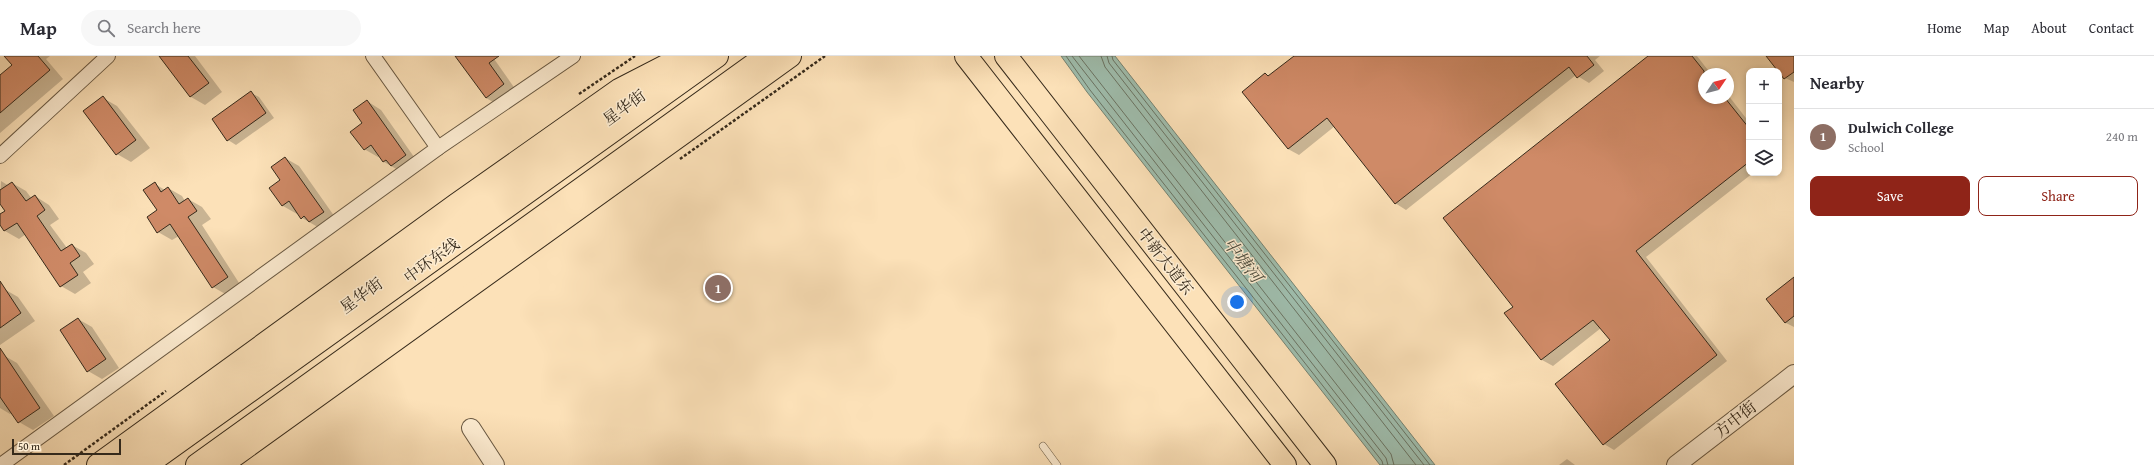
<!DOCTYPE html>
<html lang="en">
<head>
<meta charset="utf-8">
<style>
  :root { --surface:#fff; --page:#f7f7f7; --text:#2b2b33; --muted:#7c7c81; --line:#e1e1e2; --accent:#8f2418 }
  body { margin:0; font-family:"Gentium Book Plus","Noto Serif SC",serif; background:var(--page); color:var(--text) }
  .controls { position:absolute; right:12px; top:12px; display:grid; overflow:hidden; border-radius:8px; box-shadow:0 2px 6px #0003 }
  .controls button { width:36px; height:36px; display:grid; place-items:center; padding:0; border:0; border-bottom:1px solid var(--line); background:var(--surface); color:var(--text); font:20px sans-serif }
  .compass { position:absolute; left:1698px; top:12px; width:36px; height:36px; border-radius:50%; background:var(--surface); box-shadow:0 2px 6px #0003; rotate:55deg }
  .scale { position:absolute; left:12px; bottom:10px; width:109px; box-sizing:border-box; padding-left:4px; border:2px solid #362a1b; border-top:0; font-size:11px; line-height:14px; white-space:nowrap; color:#362a1b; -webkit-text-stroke:3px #fdecd1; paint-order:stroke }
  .you { position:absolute; left:1237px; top:246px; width:14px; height:14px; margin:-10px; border:3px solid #fff; border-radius:50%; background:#1a73e8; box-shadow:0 0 0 6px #1a73e833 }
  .badge { display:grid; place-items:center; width:26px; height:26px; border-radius:50%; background:var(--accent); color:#fff; font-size:13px; font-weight:700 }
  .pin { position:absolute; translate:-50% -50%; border:2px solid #fff; box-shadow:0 1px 4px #0006 }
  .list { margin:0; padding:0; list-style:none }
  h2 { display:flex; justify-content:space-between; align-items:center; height:52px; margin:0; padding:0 16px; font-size:17px }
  h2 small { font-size:13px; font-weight:400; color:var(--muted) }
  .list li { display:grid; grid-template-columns:26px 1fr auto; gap:12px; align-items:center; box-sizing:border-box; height:56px; padding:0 16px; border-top:1px solid var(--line) }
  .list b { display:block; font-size:15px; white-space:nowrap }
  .list p { margin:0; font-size:13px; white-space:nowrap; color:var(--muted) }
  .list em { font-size:13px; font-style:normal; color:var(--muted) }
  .actions { display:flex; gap:8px; padding:12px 16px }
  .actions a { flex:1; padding:9px 0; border:1px solid var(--accent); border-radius:8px; text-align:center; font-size:14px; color:var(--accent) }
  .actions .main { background:var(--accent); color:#fff }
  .icon { flex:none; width:22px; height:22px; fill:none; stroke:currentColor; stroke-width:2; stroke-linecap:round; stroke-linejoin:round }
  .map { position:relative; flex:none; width:1794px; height:409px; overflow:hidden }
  header { display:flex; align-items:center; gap:24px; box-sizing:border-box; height:56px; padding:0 20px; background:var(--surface); border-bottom:1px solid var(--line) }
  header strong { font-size:19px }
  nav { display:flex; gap:22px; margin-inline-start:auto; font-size:14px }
  .search { width:280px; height:36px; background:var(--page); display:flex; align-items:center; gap:10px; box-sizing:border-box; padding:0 14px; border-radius:22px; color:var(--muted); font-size:15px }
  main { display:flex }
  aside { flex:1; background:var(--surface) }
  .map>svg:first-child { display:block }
</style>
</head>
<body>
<header>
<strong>Map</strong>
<div class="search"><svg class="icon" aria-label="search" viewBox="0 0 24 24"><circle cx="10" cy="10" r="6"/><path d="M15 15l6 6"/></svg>Search here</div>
<nav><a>Home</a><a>Map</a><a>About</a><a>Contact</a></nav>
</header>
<main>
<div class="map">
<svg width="1794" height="409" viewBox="0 0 1794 409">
  <rect width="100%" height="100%" fill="#fce1b8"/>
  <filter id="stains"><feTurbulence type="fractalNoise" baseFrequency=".005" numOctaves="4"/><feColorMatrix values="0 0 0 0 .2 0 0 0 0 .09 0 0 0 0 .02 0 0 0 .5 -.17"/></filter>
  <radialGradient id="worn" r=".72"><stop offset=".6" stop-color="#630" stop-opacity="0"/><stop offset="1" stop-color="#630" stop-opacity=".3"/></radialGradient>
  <!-- water -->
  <path fill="#9fbeae" stroke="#758373" d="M 1061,0 L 1115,0 L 1435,409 L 1380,409 L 1087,36 Z"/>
  <!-- shadow -->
  <g fill="#0003">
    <path d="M 5,0 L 50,0 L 46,3 L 63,23 L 0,77 L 0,21 L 13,9 Z"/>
    <path d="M 160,0 L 195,0 L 222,36 L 205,49 L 191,41 Z"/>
    <path d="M 456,0 L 492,0 L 518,37 L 500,50 L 486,42 Z"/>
    <path d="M 1295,0 L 1600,0 L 1595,4 L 1604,15 L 1589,27 L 1576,19 L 1406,154 L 1395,147 L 1335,70 L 1299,99 L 1288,93 L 1265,18 L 1269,20 Z"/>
    <path d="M 1649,0 L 1697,0 L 1711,18 L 1704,18 L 1704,42 L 1728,42 L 1728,39 L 1749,66 L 1749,117 L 1753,117 L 1646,201 L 1727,305 L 1614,394 L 1604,388 L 1611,284 L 1601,272 L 1553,310 L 1542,304 L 1506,258 L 1514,251 Z"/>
    <path d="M 1767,0 L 1794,0 L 1794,26 L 1785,22 Z"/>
    <path d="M 251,37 L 259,41 L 274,62 L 236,89 L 228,84 Z"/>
    <path d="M 103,42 L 117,50 L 150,92 L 131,106 L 117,98 Z"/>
    <path d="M 367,45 L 381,54 L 419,108 L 398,114 L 384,106 L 380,100 L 378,101 L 364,93 L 363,68 Z"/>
    <path d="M 285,102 L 299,110 L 337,164 L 323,174 L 302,162 L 298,157 L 297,158 L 283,150 L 282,124 Z"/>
    <path d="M 1,125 L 9,130 L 12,127 L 26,135 L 32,143 L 35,140 L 49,149 L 59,163 L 50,169 L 67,192 L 72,189 L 86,197 L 94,208 L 83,216 L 91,227 L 75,238 L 61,230 L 26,178 L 19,183 L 5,175 L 0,167 L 0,159 L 6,155 L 0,147 Z"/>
    <path d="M 155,128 L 165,134 L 168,132 L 182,140 L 185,145 L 188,143 L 202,151 L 211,163 L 202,169 L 241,230 L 227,239 L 213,231 L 179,180 L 172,184 L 158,176 L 158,155 Z"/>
    <path d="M 1794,222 L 1794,271 L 1786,267 L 1767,243 Z"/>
    <path d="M 4,233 L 18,241 L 35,265 L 0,289 L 0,236 Z"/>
    <path d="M 78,263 L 92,271 L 119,312 L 102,323 L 88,315 Z"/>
    <path d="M 3,299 L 17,307 L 54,360 L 33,374 L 19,366 L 12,357 L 10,358 L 0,352 L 0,301 Z"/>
    <path d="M 1567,403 L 1575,409 L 1559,409 Z"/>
  </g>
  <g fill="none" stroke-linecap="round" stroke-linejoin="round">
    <!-- shore -->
    <g stroke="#6a7464" stroke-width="1">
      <path d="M 1066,0 L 1090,34 L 1382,405 L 1383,409"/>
      <path d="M 1072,0 L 1386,402 L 1388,409"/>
      <path d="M 1079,0 L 1391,398 L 1394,409"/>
      <path d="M 1101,0 L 1105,11 L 1416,409"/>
      <path d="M 1107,0 L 1109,7 L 1424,409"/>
      <path d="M 1112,0 L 1113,4 L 1430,409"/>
    </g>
  </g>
  <!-- building -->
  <g fill="#cf8a67" stroke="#362a1b">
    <path d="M 4,0 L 38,0 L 50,14 L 0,57 L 0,19 L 12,9 Z"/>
    <path d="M 159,0 L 188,0 L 209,27 L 190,41 Z"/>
    <path d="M 455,0 L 499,0 L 489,7 L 504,28 L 486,42 Z"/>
    <path d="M 1294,0 L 1587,0 L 1594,9 L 1577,22 L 1569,11 L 1395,148 L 1327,62 L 1288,93 L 1242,36 L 1265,17 L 1268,20 Z"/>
    <path d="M 1648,0 L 1692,0 L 1704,15 L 1704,42 L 1725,42 L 1749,72 L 1749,106 L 1636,195 L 1717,299 L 1603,389 L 1555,328 L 1610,284 L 1593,264 L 1541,304 L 1504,257 L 1513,251 L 1443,162 Z"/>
    <path d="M 1766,0 L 1794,0 L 1794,16 L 1784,23 Z"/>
    <path d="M 251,35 L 266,57 L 227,85 L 212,63 Z"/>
    <path d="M 103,40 L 136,84 L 116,99 L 83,55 Z"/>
    <path d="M 367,44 L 406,99 L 391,110 L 386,104 L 383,106 L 371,89 L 364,94 L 350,76 L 362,67 L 353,54 Z"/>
    <path d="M 285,101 L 324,156 L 309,166 L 304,160 L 301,163 L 289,145 L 282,150 L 269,132 L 280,124 L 271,111 Z"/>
    <path d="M 12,126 L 26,145 L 35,139 L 45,154 L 37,160 L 61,195 L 72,188 L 80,200 L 70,207 L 78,219 L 60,231 L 17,167 L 4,175 L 0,169 L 0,158 L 5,155 L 0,148 L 0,134 Z"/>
    <path d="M 155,126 L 161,136 L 168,131 L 179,148 L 188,142 L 197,155 L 188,161 L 228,221 L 212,232 L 170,168 L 157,177 L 147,161 L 157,154 L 143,134 Z"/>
    <path d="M 1794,221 L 1794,260 L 1785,267 L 1766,243 Z"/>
    <path d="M 0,225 L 21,257 L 0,272 Z"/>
    <path d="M 78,262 L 106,303 L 87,316 L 60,274 Z"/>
    <path d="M 0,292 L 40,352 L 18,367 L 0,341 Z"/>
  </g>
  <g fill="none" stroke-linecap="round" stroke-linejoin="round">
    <defs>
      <path id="service" d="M 1043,390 L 1057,409"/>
      <g id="minor">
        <path d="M 373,0 L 438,92"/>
        <path d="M 0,100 L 108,0"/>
        <path d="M 1,409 L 438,92 L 573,0"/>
      </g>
      <g id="tertiary">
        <path d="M 471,372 L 495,409"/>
        <path d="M 1676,409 L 1794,318"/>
      </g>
      <g id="primary">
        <path d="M 966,0 L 1285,409"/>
        <path d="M 1006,0 L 1325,409"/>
        <path d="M 123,409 L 696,0"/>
        <path d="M 221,409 L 790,0"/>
      </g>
      <g id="trunk">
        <path d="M 98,409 L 456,149 L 619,34 L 685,0"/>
        <path d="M 146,409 L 717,0"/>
        <path d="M 197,409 L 766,0"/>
      </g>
    </defs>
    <!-- service casing -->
    <use href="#service" stroke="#685842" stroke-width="8"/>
    <!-- minor casing -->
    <use href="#minor" stroke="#685842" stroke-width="16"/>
    <!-- tertiary casing -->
    <use href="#tertiary" stroke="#685842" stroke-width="20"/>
    <!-- primary casing -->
    <use href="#primary" stroke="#362a1b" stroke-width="24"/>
    <!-- trunk casing -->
    <use href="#trunk" stroke="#362a1b" stroke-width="24"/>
    <!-- path -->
    <g stroke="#362a1b" stroke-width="2.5" stroke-dasharray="3 2" stroke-linecap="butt">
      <path d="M 579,38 L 635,0"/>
      <path d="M 680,103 L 825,0"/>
      <path d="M 64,409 L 166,335"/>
    </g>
    <!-- service -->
    <use href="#service" stroke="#fdecd1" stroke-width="7"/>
    <!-- minor -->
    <use href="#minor" stroke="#fdecd1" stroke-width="14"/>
    <!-- tertiary -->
    <use href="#tertiary" stroke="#fdecd1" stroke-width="18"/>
    <!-- primary -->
    <use href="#primary" stroke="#fce1b8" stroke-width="22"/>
    <!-- trunk -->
    <use href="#trunk" stroke="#fce1b8" stroke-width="22"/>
  </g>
  <g text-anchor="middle" stroke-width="3" stroke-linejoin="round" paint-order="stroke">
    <!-- street labels -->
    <g font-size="16" fill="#362a1b" stroke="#fdecd1">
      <text transform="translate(624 51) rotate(-36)" y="6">星华街</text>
      <text transform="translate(431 204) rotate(-36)" y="6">中环东线</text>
      <text transform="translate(1166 205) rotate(52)" y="6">中新大道东</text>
      <text transform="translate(361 239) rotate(-36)" y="6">星华街</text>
      <text transform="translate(1735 363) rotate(-38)" y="6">方中街</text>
    </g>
    <!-- water labels -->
    <g font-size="17" font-style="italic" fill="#504f40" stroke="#fdecd1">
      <text transform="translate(1243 204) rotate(52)" y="6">中塘河</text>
    </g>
  </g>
  <rect width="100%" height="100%" filter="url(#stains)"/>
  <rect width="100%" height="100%" fill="url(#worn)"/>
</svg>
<div class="controls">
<button>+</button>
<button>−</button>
<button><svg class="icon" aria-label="layers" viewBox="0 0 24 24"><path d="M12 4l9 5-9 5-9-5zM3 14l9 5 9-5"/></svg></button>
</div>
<svg class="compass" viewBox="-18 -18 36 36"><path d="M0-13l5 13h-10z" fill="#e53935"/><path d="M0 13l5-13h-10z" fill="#7c7c81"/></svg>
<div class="scale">50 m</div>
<div class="you"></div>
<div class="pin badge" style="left:718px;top:232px;background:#8d6e63">1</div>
</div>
<aside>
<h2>Nearby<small></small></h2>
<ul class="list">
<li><span class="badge" style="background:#8d6e63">1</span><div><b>Dulwich College</b><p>School</p></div><em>240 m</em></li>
</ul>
<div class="actions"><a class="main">Save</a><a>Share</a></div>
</aside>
</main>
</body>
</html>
